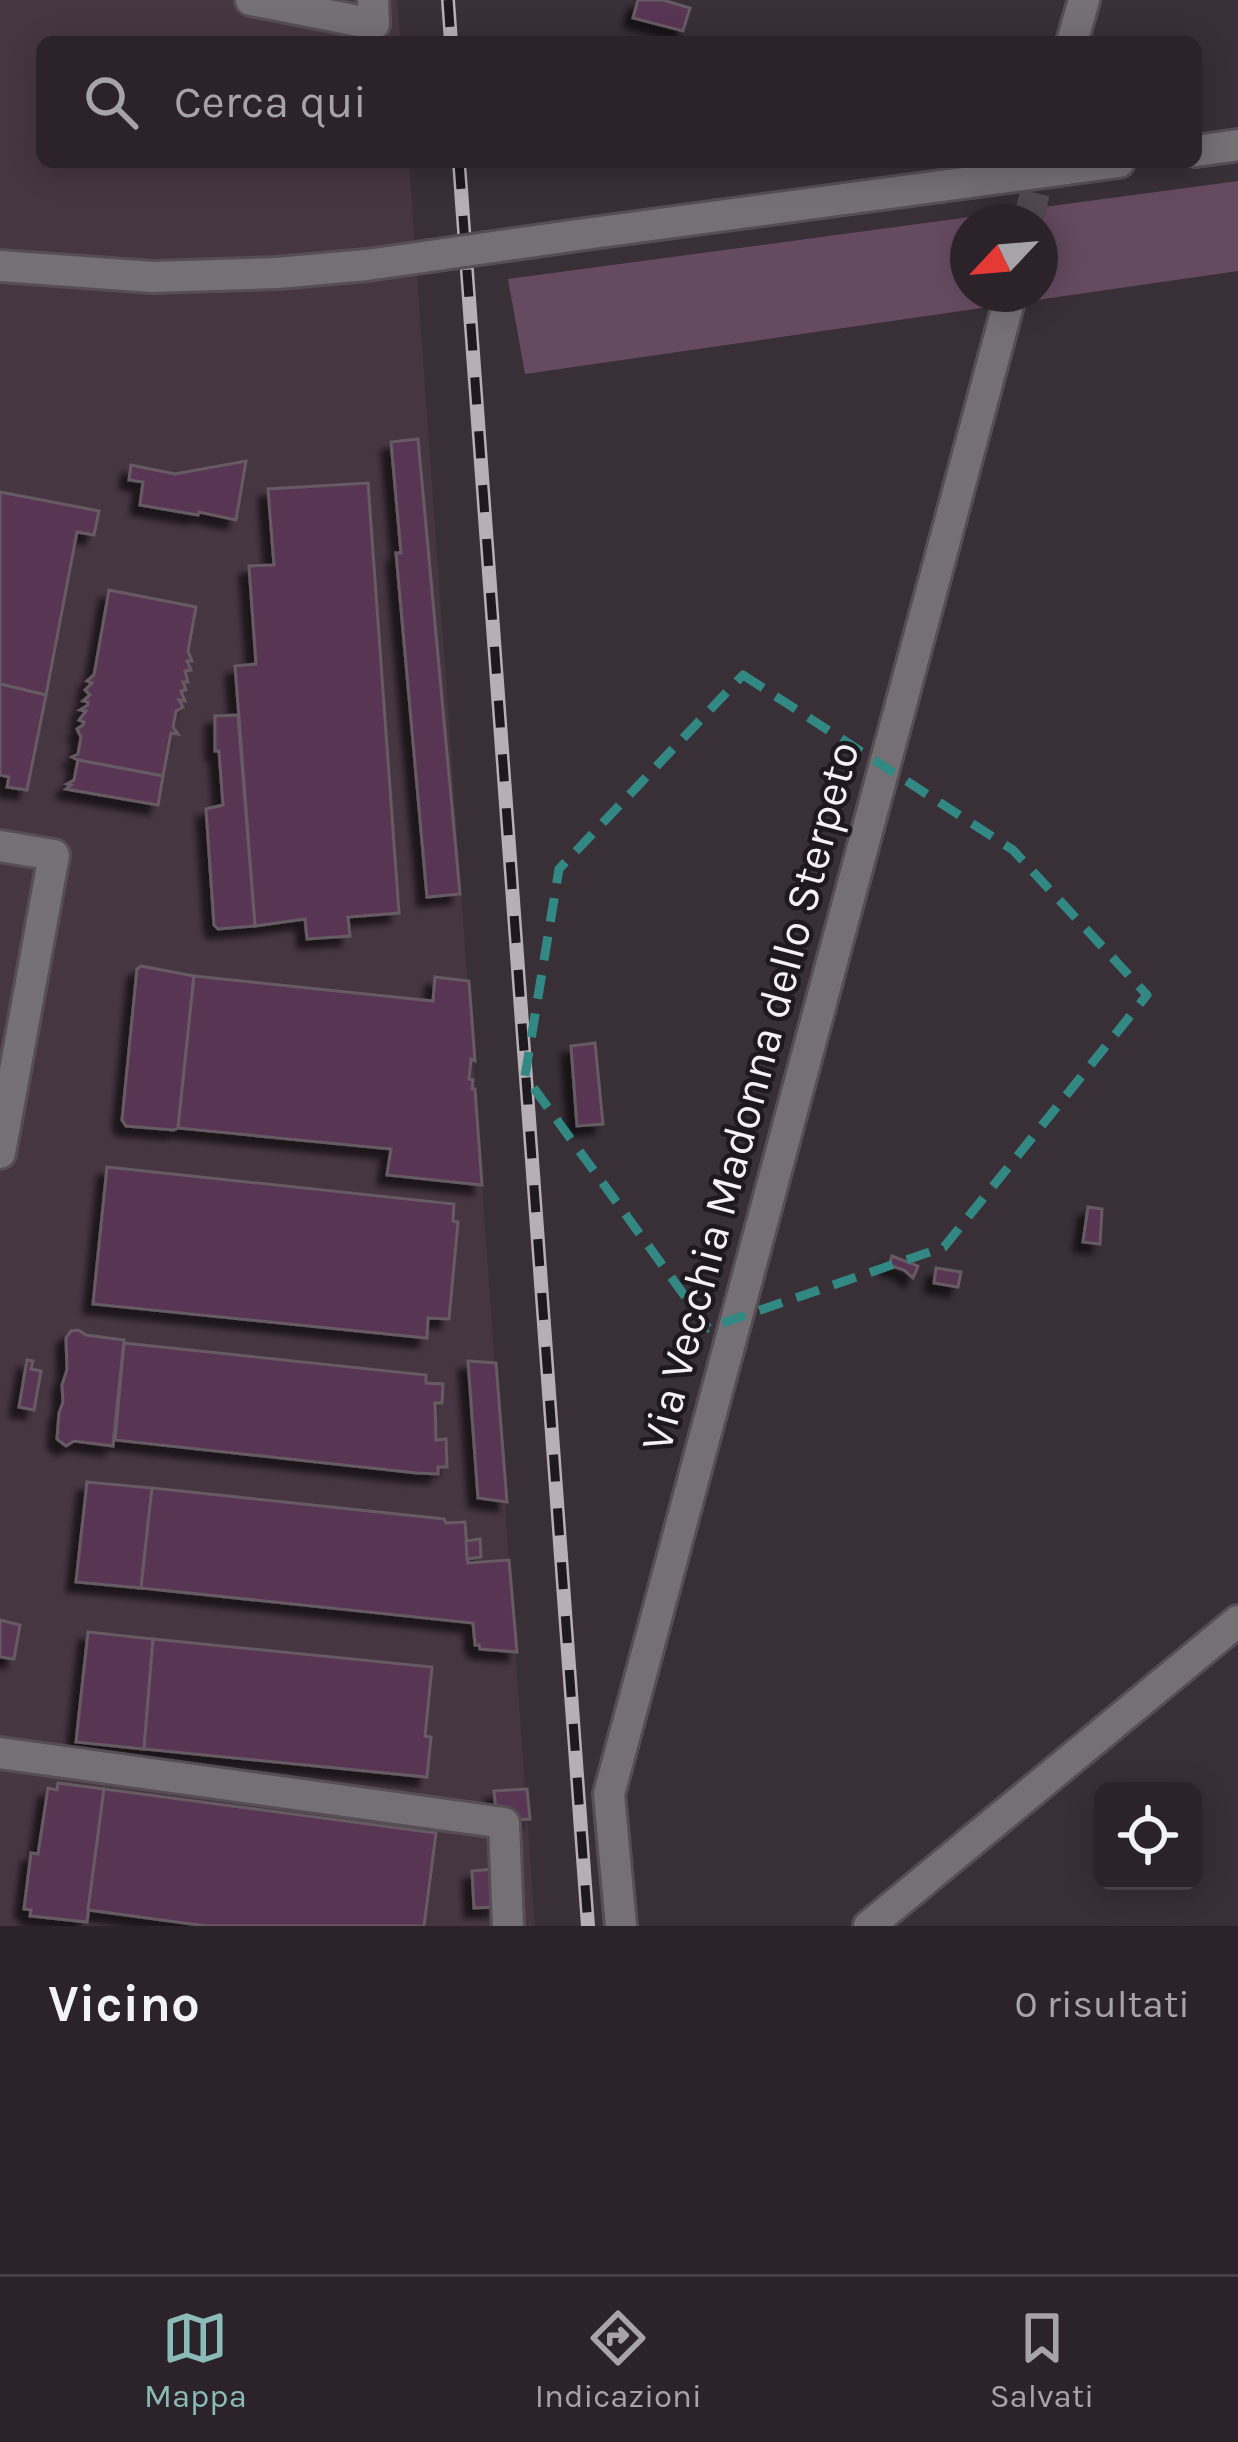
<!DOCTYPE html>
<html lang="it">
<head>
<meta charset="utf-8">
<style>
  :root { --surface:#2b2329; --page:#332b31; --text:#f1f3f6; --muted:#a6a4a8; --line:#474046; --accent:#8bbbb9 }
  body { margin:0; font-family:Karla,sans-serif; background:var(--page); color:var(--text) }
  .controls { position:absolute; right:36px; bottom:36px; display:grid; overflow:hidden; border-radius:18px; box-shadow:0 6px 30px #0003 }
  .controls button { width:108px; height:108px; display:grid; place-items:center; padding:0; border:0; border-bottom:3px solid var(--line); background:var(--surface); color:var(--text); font:60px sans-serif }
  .compass { position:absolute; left:950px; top:204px; width:108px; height:108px; border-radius:50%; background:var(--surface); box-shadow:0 6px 30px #0003; rotate:244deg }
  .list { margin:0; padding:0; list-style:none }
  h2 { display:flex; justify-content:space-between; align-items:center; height:156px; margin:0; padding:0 48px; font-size:51px }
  h2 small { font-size:39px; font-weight:400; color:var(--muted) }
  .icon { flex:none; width:66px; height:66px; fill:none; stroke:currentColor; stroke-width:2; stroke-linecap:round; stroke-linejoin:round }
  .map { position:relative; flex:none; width:1238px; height:1926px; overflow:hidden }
  .search { position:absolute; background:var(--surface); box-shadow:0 6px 30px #0003; left:36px; right:36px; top:36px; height:132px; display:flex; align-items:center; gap:30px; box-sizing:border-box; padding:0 42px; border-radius:18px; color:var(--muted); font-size:45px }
  .sheet { height:348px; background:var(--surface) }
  nav { display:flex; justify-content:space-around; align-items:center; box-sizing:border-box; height:168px; border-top:3px solid var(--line); background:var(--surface); font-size:33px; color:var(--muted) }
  nav a { display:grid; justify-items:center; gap:6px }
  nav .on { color:var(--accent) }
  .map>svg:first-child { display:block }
</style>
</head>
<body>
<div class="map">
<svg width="1238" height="1926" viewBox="0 0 1238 1926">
  <defs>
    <filter id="shadow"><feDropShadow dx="-9" dy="9" stdDeviation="3" flood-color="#0009"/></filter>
  </defs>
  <rect width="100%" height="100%" fill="#392f37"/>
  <!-- built -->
  <path fill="#463642" d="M 0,0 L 397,0 L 401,42 L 42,42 L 42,162 L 409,162 L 535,1926 L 0,1926 Z"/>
  <!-- green -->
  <path fill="#664b60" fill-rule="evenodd" d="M 1238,181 L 1238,271 L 525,374 L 508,279 ZM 968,222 L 1040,222 L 1040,294 L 968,294 Z"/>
  <!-- building -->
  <g fill="#593552" stroke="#665a63" stroke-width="3" filter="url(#shadow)">
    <path d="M 638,0 L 663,0 L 690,8 L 683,31 L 633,18 Z"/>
    <path d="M 418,439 L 460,894 L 427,897 L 396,553 L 401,553 L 391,442 Z"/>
    <path d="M 246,461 L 236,520 L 199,512 L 198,515 L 140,505 L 143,482 L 129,480 L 131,465 L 175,474 Z"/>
    <path d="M 368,483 L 399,913 L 348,917 L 350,936 L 307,939 L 305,919 L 255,926 L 235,666 L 256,664 L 249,566 L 274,565 L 268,489 Z"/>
    <path d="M 0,492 L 99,511 L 94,535 L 77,532 L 46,695 L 0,684 Z"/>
    <path d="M 109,590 L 196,607 L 188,651 L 192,661 L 187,661 L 191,670 L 185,671 L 188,682 L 183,682 L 186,690 L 181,691 L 185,701 L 179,700 L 183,707 L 176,711 L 173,727 L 178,734 L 171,733 L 163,776 L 78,760 L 72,757 L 78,754 L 81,737 L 77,729 L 83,725 L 84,722 L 79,720 L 86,711 L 80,710 L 88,705 L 88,702 L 83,701 L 90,695 L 85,690 L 92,683 L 87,681 L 94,675 Z"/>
    <path d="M 0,684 L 46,695 L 27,790 L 7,787 L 9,777 L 0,775 Z"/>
    <path d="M 238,715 L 255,926 L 218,929 L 214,925 L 206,809 L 223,805 L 219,751 L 215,751 L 215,716 Z"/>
    <path d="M 78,760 L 163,776 L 158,805 L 66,789 L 71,785 L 67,784 L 74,780 Z"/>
    <path d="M 141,966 L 194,976 L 178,1128 L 174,1130 L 126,1126 L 122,1120 L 137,969 Z"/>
    <path d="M 194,976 L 433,1001 L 435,977 L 469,981 L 475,1061 L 471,1059 L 469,1079 L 473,1080 L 472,1089 L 475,1089 L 482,1185 L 387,1175 L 391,1149 L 178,1128 Z"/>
    <path d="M 595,1043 L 603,1124 L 577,1126 L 571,1046 Z"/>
    <path d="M 107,1167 L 454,1204 L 453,1221 L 458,1222 L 449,1319 L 428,1318 L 427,1338 L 93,1304 Z"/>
    <path d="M 1088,1207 L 1102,1209 L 1100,1244 L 1083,1242 Z"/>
    <path d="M 892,1256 L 918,1266 L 913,1278 L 904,1270 L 889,1265 Z"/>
    <path d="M 936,1268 L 961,1272 L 958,1287 L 934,1283 Z"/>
    <path d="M 78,1330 L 86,1335 L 124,1340 L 113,1446 L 74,1441 L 66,1446 L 57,1439 L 59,1413 L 63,1402 L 62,1385 L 67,1370 L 66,1338 L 71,1331 Z"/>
    <path d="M 124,1343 L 426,1375 L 426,1383 L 443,1384 L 442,1403 L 435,1403 L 436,1440 L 446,1439 L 447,1467 L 438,1467 L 438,1474 L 417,1473 L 115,1440 Z"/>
    <path d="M 27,1360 L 33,1361 L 31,1369 L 41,1371 L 34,1410 L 19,1407 Z"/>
    <path d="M 468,1361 L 496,1363 L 507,1502 L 478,1498 Z"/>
    <path d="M 87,1482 L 152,1488 L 141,1588 L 76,1582 Z"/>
    <path d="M 152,1488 L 444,1519 L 446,1523 L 465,1522 L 468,1563 L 509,1560 L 517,1652 L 480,1649 L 479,1645 L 475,1645 L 473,1623 L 141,1588 Z"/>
    <path d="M 480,1539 L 481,1557 L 467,1559 L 466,1541 Z"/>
    <path d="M 0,1620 L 20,1625 L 14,1659 L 0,1657 Z"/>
    <path d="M 88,1632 L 153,1639 L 144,1749 L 76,1742 Z"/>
    <path d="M 153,1639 L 432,1667 L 425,1736 L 431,1737 L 427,1777 L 144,1749 Z"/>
    <path d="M 58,1783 L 104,1789 L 87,1922 L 30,1916 L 31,1910 L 24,1909 L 31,1853 L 38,1854 L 48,1788 L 57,1790 Z"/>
    <path d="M 104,1789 L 436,1833 L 424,1926 L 206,1926 L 88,1910 Z"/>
    <path d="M 527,1789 L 530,1819 L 497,1821 L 494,1791 Z"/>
    <path d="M 494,1869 L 497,1907 L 474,1908 L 472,1871 Z"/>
  </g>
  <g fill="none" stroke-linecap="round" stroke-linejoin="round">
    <!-- minor-tunnel -->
    <path stroke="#554c53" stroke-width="30" stroke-dasharray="30 15" stroke-linecap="butt" d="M 1028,222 L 1042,162"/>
    <defs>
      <g id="minor">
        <path d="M 251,0 L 374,24 L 373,0"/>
        <path d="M 1072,42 L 1084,0"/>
        <path d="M 1196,151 L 1238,145"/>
        <path d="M 585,234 L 1119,162"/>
        <path d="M 0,266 L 153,277 L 277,273"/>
        <path d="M 0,846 L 54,855 L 0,1153"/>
        <path d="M 0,1753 L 504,1823 L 508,1926"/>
        <path d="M 621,1926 L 609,1794 L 1011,294"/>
        <path d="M 869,1926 L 1238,1621"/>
      </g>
    </defs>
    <!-- minor casing -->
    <use href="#minor" stroke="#574e55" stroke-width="36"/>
    <!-- minor -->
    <use href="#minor" stroke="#757074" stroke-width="30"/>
    <defs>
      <g id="rail">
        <path d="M 448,0 L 451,42"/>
        <path d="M 459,162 L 588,1926"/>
      </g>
    </defs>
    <!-- rail casing -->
    <use href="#rail" stroke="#b7afb5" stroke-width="14"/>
    <!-- rail -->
    <use href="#rail" stroke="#1d191c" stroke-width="9" stroke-dasharray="27" stroke-linecap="butt"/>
    <defs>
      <path id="minor-bridge" d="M 277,273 L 367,265 L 585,234"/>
    </defs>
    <!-- minor-bridge casing -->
    <use href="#minor-bridge" stroke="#574e55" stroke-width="36" stroke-linecap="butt"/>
    <!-- minor-bridge -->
    <use href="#minor-bridge" stroke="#757074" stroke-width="30"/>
  </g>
  <!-- marked area -->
  <path fill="none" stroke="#328882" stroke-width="9" stroke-dasharray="24 15" stroke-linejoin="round" d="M 743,675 L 1013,850 L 1147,995 L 944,1247 L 708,1328 L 525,1076 L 559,869 Z"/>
  <g text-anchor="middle" stroke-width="9" stroke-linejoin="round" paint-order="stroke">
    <!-- street labels -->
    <g font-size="45" fill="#f6eff4" stroke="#1d191c">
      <text transform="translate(749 1096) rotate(-75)" y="16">Via Vecchia Madonna dello Sterpeto</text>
    </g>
  </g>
</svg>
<div class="controls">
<button><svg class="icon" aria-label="locate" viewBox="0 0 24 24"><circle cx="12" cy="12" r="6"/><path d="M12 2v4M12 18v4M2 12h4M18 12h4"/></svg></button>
</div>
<svg class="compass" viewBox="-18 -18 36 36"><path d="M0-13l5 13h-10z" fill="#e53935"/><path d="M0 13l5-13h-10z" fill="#a6a4a8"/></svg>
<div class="search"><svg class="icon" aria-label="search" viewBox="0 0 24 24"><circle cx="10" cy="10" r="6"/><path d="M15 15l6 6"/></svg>Cerca qui</div>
</div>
<section class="sheet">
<h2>Vicino<small>0 risultati</small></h2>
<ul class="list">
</ul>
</section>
<nav>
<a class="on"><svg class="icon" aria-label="map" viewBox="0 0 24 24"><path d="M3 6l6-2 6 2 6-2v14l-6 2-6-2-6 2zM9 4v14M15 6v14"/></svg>Mappa</a>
<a><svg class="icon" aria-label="directions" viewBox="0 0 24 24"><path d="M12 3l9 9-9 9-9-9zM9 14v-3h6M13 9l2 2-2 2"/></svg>Indicazioni</a>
<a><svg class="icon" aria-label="saved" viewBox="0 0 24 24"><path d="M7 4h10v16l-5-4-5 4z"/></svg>Salvati</a>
</nav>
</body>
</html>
